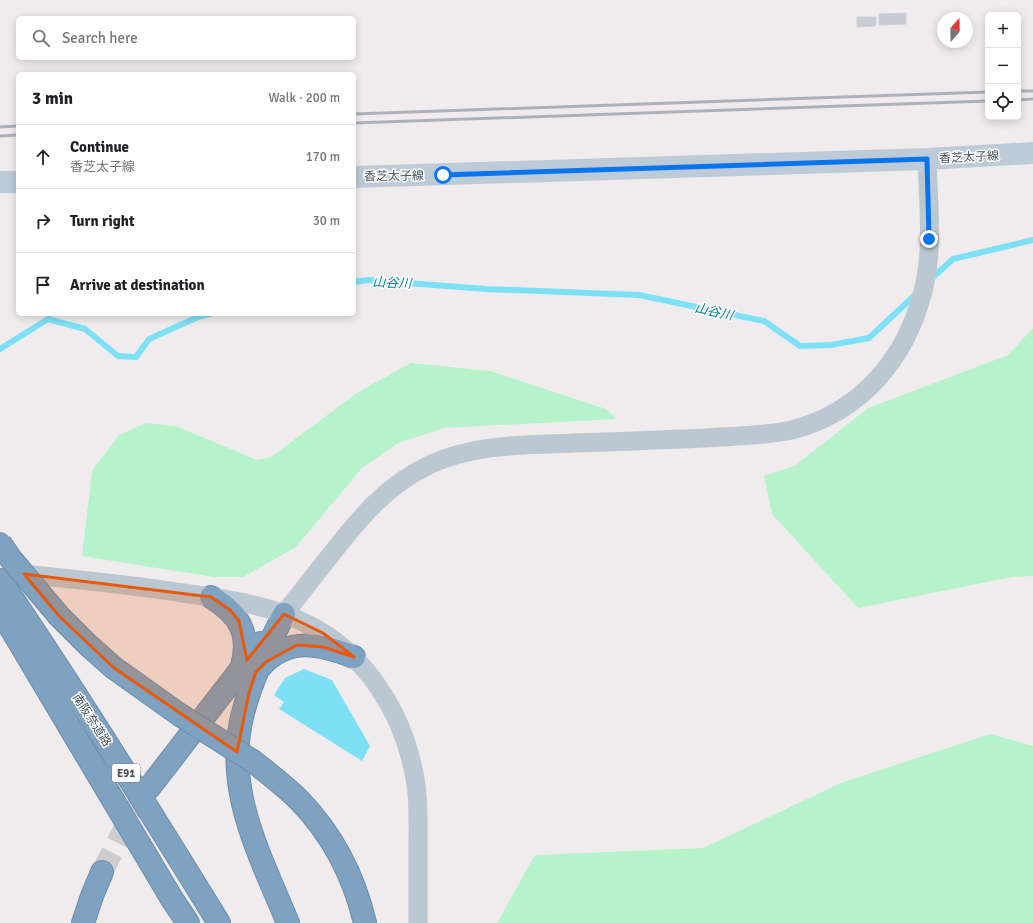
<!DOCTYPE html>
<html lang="en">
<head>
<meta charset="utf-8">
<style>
  :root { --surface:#fff; --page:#f6f6f6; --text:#202124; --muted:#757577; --line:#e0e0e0 }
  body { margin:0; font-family:Signika,"Noto Sans JP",sans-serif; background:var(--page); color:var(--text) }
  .controls { position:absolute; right:12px; top:12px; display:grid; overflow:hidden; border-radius:6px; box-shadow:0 2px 10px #0003 }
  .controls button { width:36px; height:36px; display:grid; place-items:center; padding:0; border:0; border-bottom:1px solid var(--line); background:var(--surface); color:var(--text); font:20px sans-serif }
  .compass { position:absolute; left:937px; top:12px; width:36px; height:36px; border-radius:50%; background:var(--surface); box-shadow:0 2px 10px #0003; rotate:20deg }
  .stop { position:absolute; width:12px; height:12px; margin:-9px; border:3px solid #0875ef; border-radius:50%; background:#fff }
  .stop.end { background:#0875ef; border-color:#fff; box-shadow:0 1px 4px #0008 }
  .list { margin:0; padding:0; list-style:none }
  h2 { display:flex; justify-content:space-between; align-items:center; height:52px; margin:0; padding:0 16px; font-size:17px }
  h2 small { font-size:13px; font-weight:400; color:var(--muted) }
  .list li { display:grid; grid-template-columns:26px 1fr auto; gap:12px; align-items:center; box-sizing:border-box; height:64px; padding:0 16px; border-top:1px solid var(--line) }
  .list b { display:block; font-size:15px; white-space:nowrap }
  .list p { margin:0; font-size:13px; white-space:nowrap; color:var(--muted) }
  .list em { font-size:13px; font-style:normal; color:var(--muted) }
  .icon { flex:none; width:22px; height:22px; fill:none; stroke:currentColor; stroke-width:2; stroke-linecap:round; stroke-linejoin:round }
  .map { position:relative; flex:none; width:1033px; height:923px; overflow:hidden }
  .search { position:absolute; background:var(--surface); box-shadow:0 2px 10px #0003; left:16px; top:16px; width:340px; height:44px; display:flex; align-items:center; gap:10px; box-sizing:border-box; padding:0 14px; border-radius:6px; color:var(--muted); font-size:15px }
  .panel { position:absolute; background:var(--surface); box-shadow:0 2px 10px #0003; left:16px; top:72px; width:340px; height:244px; border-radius:6px }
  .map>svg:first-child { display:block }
</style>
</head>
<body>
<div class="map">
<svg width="1033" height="923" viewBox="0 0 1033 923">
  <rect width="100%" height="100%" fill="#f0eced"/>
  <!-- green -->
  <g fill="#b6f3cb">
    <path d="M 1033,328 L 1033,576 L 1012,577 L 858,608 L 772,514 L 764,476 L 796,465 L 868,408 L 1008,355 Z"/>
    <path d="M 411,363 L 490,371 L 606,409 L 617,419 L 444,428 L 398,443 L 362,468 L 296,547 L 243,577 L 213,577 L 82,556 L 92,471 L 119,435 L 146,423 L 176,426 L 257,460 L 271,457 L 358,392 Z"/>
    <path d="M 990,734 L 1033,746 L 1033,923 L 497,923 L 535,855 L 703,848 L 841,783 Z"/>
  </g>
  <!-- water -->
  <path fill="#7ee0f4" d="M 304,669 L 332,680 L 370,746 L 362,761 L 279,709 L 284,702 L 274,695 L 285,678 Z"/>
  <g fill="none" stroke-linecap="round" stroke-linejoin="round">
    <!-- stream -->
    <g stroke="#7ee0f4" stroke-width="6">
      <path d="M 931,279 L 953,259 L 1033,240"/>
      <path d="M 354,282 L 368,280 L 486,289 L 639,295 L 764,321 L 800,346 L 831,345 L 869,338 L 916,294"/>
      <path d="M 0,349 L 48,319 L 85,329 L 118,356 L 136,357 L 149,339 L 198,317 L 210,314"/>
    </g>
  </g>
  <!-- building -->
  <g fill="#c8ccd2" stroke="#d0d3d9">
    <path d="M 906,13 L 906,24 L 879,25 L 879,14 Z"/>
    <path d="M 857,17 L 876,17 L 876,26 L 857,27 Z"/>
  </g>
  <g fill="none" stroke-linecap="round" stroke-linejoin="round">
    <!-- motorway-tunnel -->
    <path stroke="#cdcdd0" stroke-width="22" stroke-dasharray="22 11" stroke-linecap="butt" d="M 102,872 L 131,816 L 149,788"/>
    <defs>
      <g id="motorway">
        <path d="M 0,580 C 76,692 148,808 219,923"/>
        <path d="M 211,597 C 239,614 251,633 242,666"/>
        <path d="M 0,610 L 172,899 L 188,923"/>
        <path d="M 284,614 C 268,647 252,678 243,713 C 223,788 260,855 288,923"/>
        <path d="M 59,616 L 88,645 L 114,668 L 180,715"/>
        <path d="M 261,666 C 289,636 320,644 354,657"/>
        <path d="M 254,762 C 269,774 285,786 299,800 C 332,834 354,876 365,923"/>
        <path d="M 149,788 L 261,643"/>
        <path d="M 83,923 L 92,896 L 102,872"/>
      </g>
    </defs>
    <!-- motorway casing -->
    <use href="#motorway" stroke="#6b8dad" stroke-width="24"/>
    <!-- tertiary -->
    <g stroke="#bcc8d1" stroke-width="19">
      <path d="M 13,573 C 70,579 126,584 183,593 C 224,599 268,604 307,624 C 366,653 404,714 415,779 C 419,800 418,821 418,843 C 418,869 418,896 418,923"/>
      <path d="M 284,614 C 299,595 314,576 329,557 C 358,520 385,486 429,465 C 474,444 524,445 573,443 C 617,442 661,440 705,438 C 734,436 764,436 792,430 C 861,412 906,359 923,291 C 934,250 928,201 927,159"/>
    </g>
    <!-- secondary -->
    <g stroke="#bdcbd8" stroke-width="22">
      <path d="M 354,177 L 927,159 L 1033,153"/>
      <path d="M 0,182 L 18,182"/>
    </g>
    <!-- motorway -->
    <use href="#motorway" stroke="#7fa2c1" stroke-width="22"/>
    <!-- rail -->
    <g stroke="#aeb2b8" stroke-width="3">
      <path d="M 1018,91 L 1033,91"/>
      <path d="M 1018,100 L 1033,99"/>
      <path d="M 354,114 L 988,92"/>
      <path d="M 354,123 L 988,101"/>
      <path d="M 0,127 L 18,126"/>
      <path d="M 0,136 L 18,135"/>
    </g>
    <defs>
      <g id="motorway-bridge">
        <path d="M 0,543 L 11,559 L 59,616"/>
        <path d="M 180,715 L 254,762"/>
      </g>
    </defs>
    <!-- motorway-bridge casing -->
    <use href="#motorway-bridge" stroke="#6b8dad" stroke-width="24" stroke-linecap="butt"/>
    <!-- motorway-bridge -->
    <use href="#motorway-bridge" stroke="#7fa2c1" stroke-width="22"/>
  </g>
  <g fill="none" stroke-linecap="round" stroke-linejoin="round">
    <!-- route -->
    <path stroke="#0875ef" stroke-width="5" d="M 443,175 L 927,159 L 929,239"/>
  </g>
  <!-- marked area -->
  <path fill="#e8590c" fill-opacity="0.2" stroke="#e8590c" stroke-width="3" stroke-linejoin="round" d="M 24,574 L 211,597 L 230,610 L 239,621 L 247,660 L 284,614 L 323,633 L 354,657 L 323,647 L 297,645 L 266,662 L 256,672 L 249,693 L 237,752 L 114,668 L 59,616 Z"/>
  <g text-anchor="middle" stroke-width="3" stroke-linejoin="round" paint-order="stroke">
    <!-- shield labels -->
    <rect fill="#fff" stroke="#7b858d" stroke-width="1" x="112" y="764" width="28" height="18" rx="3"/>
    <g font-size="11" font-weight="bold" fill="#43515c">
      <text x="126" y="777">E91</text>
    </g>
    <!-- street labels -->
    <g font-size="12" fill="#43515c" stroke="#fff">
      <text transform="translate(969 157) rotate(-3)" y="4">香芝太子線</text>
      <text transform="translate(394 176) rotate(-1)" y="4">香芝太子線</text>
      <text transform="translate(92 720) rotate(57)" y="4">南阪奈道路</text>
    </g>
    <!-- water labels -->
    <g font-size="13" font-style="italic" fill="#03809a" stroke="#fff">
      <text transform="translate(392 282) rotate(3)" y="5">山谷川</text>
      <text transform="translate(714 311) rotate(12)" y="5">山谷川</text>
    </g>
  </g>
</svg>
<div class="controls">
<button>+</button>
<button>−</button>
<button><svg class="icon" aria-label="locate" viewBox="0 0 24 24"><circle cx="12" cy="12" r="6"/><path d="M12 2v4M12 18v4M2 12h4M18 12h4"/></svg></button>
</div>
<svg class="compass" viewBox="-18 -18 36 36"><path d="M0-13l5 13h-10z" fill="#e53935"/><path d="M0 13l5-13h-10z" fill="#757577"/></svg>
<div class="stop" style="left:443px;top:175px"></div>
<div class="stop end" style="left:929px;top:239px"></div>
<div class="search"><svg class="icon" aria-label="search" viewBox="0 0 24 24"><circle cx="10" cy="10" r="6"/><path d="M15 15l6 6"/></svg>Search here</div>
<section class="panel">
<h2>3 min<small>Walk · 200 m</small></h2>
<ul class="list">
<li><svg class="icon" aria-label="ahead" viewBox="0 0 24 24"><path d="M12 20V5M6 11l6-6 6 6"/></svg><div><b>Continue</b><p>香芝太子線</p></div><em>170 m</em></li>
<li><svg class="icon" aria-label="right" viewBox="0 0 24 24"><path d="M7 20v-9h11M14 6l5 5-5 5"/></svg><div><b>Turn right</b></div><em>30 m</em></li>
<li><svg class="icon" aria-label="arrive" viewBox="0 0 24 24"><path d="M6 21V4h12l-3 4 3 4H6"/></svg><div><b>Arrive at destination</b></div></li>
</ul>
</section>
</div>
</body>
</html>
